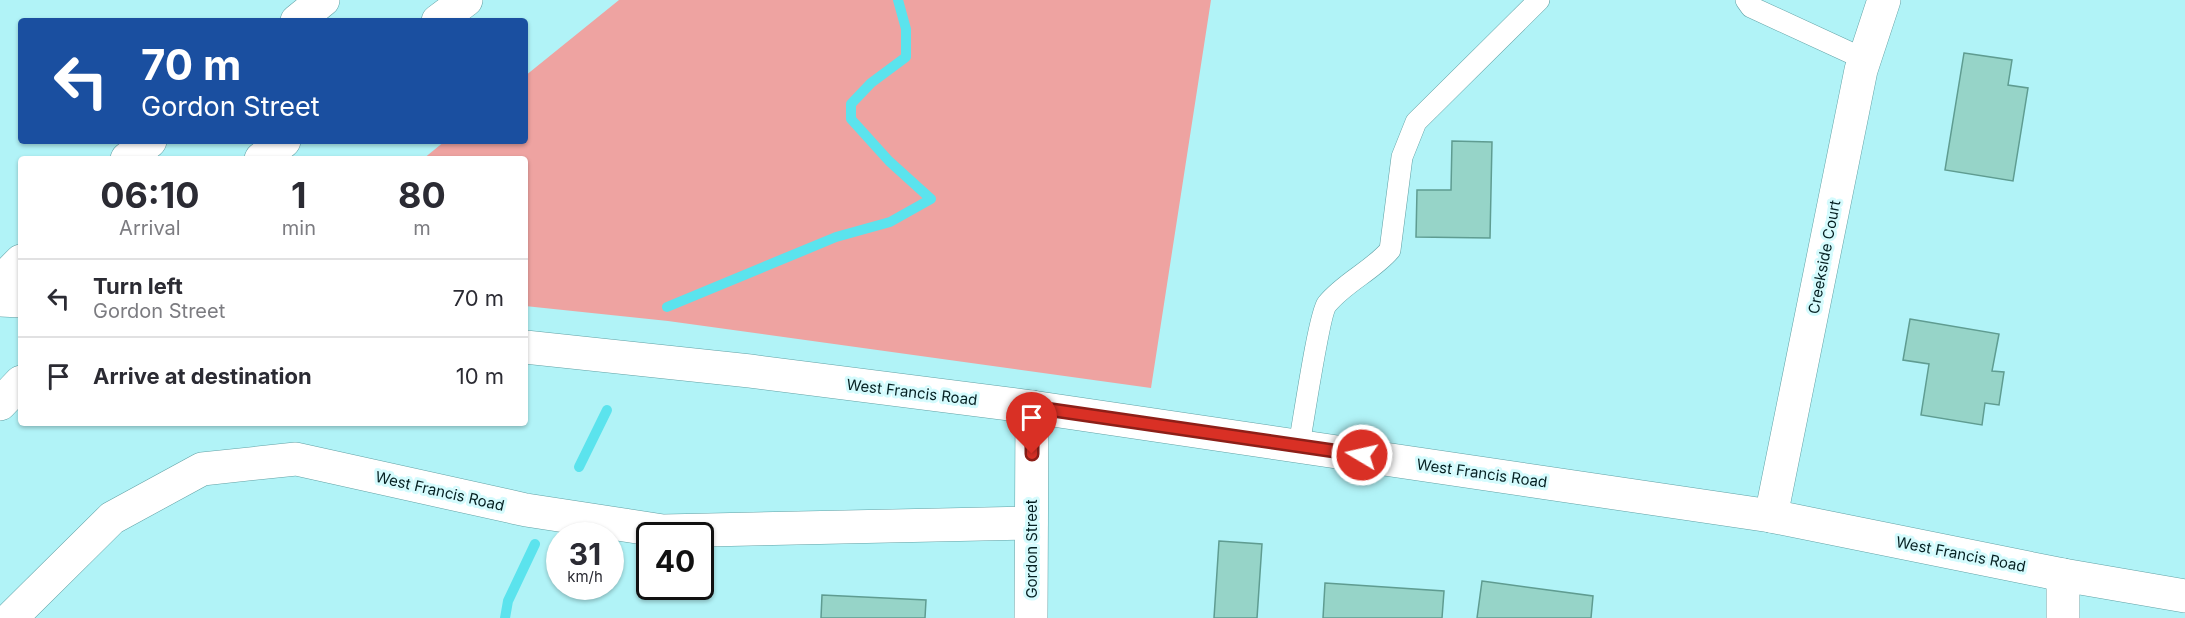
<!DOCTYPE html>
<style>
:root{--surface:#fff;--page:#f2f2f3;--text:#2b2b33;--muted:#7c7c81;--line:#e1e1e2}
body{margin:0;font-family:Inter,sans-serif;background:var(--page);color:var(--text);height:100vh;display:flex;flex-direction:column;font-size:22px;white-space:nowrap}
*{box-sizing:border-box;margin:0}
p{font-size:20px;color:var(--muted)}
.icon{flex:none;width:33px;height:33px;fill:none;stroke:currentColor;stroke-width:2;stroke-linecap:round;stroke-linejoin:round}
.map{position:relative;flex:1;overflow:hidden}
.panel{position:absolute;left:18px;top:156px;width:510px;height:270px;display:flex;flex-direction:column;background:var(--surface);border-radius:6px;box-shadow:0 2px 4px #0004}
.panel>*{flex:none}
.guide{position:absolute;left:18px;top:18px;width:510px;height:126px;border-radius:6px;box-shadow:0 2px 4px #0004;background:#1a4fa0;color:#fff;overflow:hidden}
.speed{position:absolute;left:546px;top:522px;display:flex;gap:12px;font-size:30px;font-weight:700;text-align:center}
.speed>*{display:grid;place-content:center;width:78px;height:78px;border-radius:50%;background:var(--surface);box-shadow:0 2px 4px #0004;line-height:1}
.speed small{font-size:15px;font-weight:400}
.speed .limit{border:3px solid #111;border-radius:9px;background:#fff;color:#111}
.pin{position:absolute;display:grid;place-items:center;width:51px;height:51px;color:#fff;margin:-62px -26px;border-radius:50% 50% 50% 0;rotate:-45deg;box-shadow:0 0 6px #0007}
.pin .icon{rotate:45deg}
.me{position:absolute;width:66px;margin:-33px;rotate:279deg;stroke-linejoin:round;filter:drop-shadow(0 0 4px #0008)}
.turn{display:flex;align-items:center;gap:21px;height:126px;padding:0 24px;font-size:27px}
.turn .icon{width:78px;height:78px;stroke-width:2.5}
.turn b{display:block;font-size:42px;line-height:51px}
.eta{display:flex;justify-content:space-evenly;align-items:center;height:102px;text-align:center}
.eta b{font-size:36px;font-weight:700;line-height:42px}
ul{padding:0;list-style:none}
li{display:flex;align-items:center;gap:18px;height:78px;padding:0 24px;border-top:2px solid var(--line)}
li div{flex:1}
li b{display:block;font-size:22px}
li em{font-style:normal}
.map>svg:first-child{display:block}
.green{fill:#eea3a1}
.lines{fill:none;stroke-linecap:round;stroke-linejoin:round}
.stream{stroke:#5be3ed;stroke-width:10}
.building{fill:#96d4c8;stroke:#5f9c91;stroke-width:1.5}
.lane-casing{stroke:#61a1a5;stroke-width:22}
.street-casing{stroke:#61a1a5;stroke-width:34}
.secondary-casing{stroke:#61a1a5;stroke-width:34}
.highway-casing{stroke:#61a1a5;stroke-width:34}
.lane{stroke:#fff;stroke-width:21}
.street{stroke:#fff;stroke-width:33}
.secondary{stroke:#fff;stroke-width:33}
.highway{stroke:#fff;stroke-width:33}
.route-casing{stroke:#8d1f18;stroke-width:15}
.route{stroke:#d93025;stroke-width:10}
.labels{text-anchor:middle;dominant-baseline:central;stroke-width:6;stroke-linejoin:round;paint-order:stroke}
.street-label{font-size:15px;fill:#052022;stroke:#d5fbfd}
</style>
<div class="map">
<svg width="2185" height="618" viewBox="0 0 2185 618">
<rect width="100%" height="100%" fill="#b1f3f7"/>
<!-- green -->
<polygon class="green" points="619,0 1211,0 1151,388 668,321 525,306 525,159 423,159 445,141 525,141 525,76"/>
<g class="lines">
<!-- stream -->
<g class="stream">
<polyline points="667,307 836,237 890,222 931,199 889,161 851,119 851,104 871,83 906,57 906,29 898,0"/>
<polyline points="579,467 607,410"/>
<polyline points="505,618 508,601 535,544"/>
</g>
</g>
<!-- building -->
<g class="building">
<polygon points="1964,53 2012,60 2008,85 2028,88 2013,181 1945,170"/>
<polygon points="1452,141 1492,142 1490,238 1416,237 1417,190 1451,190"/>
<polygon points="1910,319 1999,334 1992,371 2004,372 1999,405 1985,403 1982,425 1921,415 1929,364 1903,360"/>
<polygon points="1219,541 1262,544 1257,618 1214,618"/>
<polygon points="1482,581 1593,596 1591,618 1477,618"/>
<polygon points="1325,583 1444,591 1442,618 1323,618"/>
<polygon points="822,595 926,600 925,618 821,618"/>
</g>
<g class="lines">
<!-- lane casing -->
<g class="lane-casing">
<g id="lane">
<polyline points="1746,0 1751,7 1864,59"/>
<path d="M 1299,445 C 1303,424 1319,314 1327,304 C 1345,282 1372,271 1390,250 L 1402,157 L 1416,122 L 1539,0"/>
</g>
</g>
<!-- street casing -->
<g class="street-casing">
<g id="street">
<polyline points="1771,516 1861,70 1884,0"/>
<polyline points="11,618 112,518 202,469 296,459 526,510 663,531 1031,523"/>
<polyline points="1031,618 1032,407"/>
<polyline points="2063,618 2063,575"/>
</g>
</g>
<!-- secondary casing -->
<g class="secondary-casing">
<g id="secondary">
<polyline points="0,300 21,301"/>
<polyline points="525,347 750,371 1032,407 1771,516 2063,575 2185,596"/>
</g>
</g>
<!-- highway casing -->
<g class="highway-casing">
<g id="highway">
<polyline points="297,21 323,0"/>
<polyline points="438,21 466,0"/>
<polyline points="127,159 150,141"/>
<polyline points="261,159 284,141"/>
<polyline points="0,282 21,261"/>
<polyline points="0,404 21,382"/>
</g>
</g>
<!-- lane -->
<use href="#lane" class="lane"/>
<!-- street -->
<use href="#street" class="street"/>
<!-- secondary -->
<use href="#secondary" class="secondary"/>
<!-- highway -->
<use href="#highway" class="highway"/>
</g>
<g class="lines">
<!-- route casing -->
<g class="route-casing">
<polyline id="route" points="1032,454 1032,407 1362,455"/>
</g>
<!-- route -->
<use href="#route" class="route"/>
</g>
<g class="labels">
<!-- street labels -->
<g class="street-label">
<text transform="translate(1824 257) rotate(-79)">Creekside Court</text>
<text transform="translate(912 392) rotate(7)">West Francis Road</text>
<text transform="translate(1482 473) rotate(8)">West Francis Road</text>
<text transform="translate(440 491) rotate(13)">West Francis Road</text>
<text transform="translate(1031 549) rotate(-90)">Gordon Street</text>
<text transform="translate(1961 554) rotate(11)">West Francis Road</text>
</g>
</g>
</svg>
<div class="speed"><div>31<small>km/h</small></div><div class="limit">40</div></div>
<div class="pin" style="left:1032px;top:454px;background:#d93025"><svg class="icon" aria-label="arrive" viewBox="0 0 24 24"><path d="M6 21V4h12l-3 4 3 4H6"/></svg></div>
<svg class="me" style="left:1362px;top:455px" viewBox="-20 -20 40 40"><circle r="17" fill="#d93025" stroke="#fff" stroke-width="3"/><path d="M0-11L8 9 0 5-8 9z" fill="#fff"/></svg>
<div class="guide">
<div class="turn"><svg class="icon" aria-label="left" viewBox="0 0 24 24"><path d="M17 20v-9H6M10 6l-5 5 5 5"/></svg><div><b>70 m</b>Gordon Street</div></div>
</div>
<section class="panel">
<div class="eta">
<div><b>06:10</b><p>Arrival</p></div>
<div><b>1</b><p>min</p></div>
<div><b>80</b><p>m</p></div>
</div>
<ul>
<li><svg class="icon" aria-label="left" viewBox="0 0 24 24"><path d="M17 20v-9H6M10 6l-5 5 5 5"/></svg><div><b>Turn left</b><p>Gordon Street</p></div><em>70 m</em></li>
<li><svg class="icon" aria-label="arrive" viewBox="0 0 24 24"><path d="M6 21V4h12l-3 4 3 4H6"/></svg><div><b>Arrive at destination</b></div><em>10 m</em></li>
</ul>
</section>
</div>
